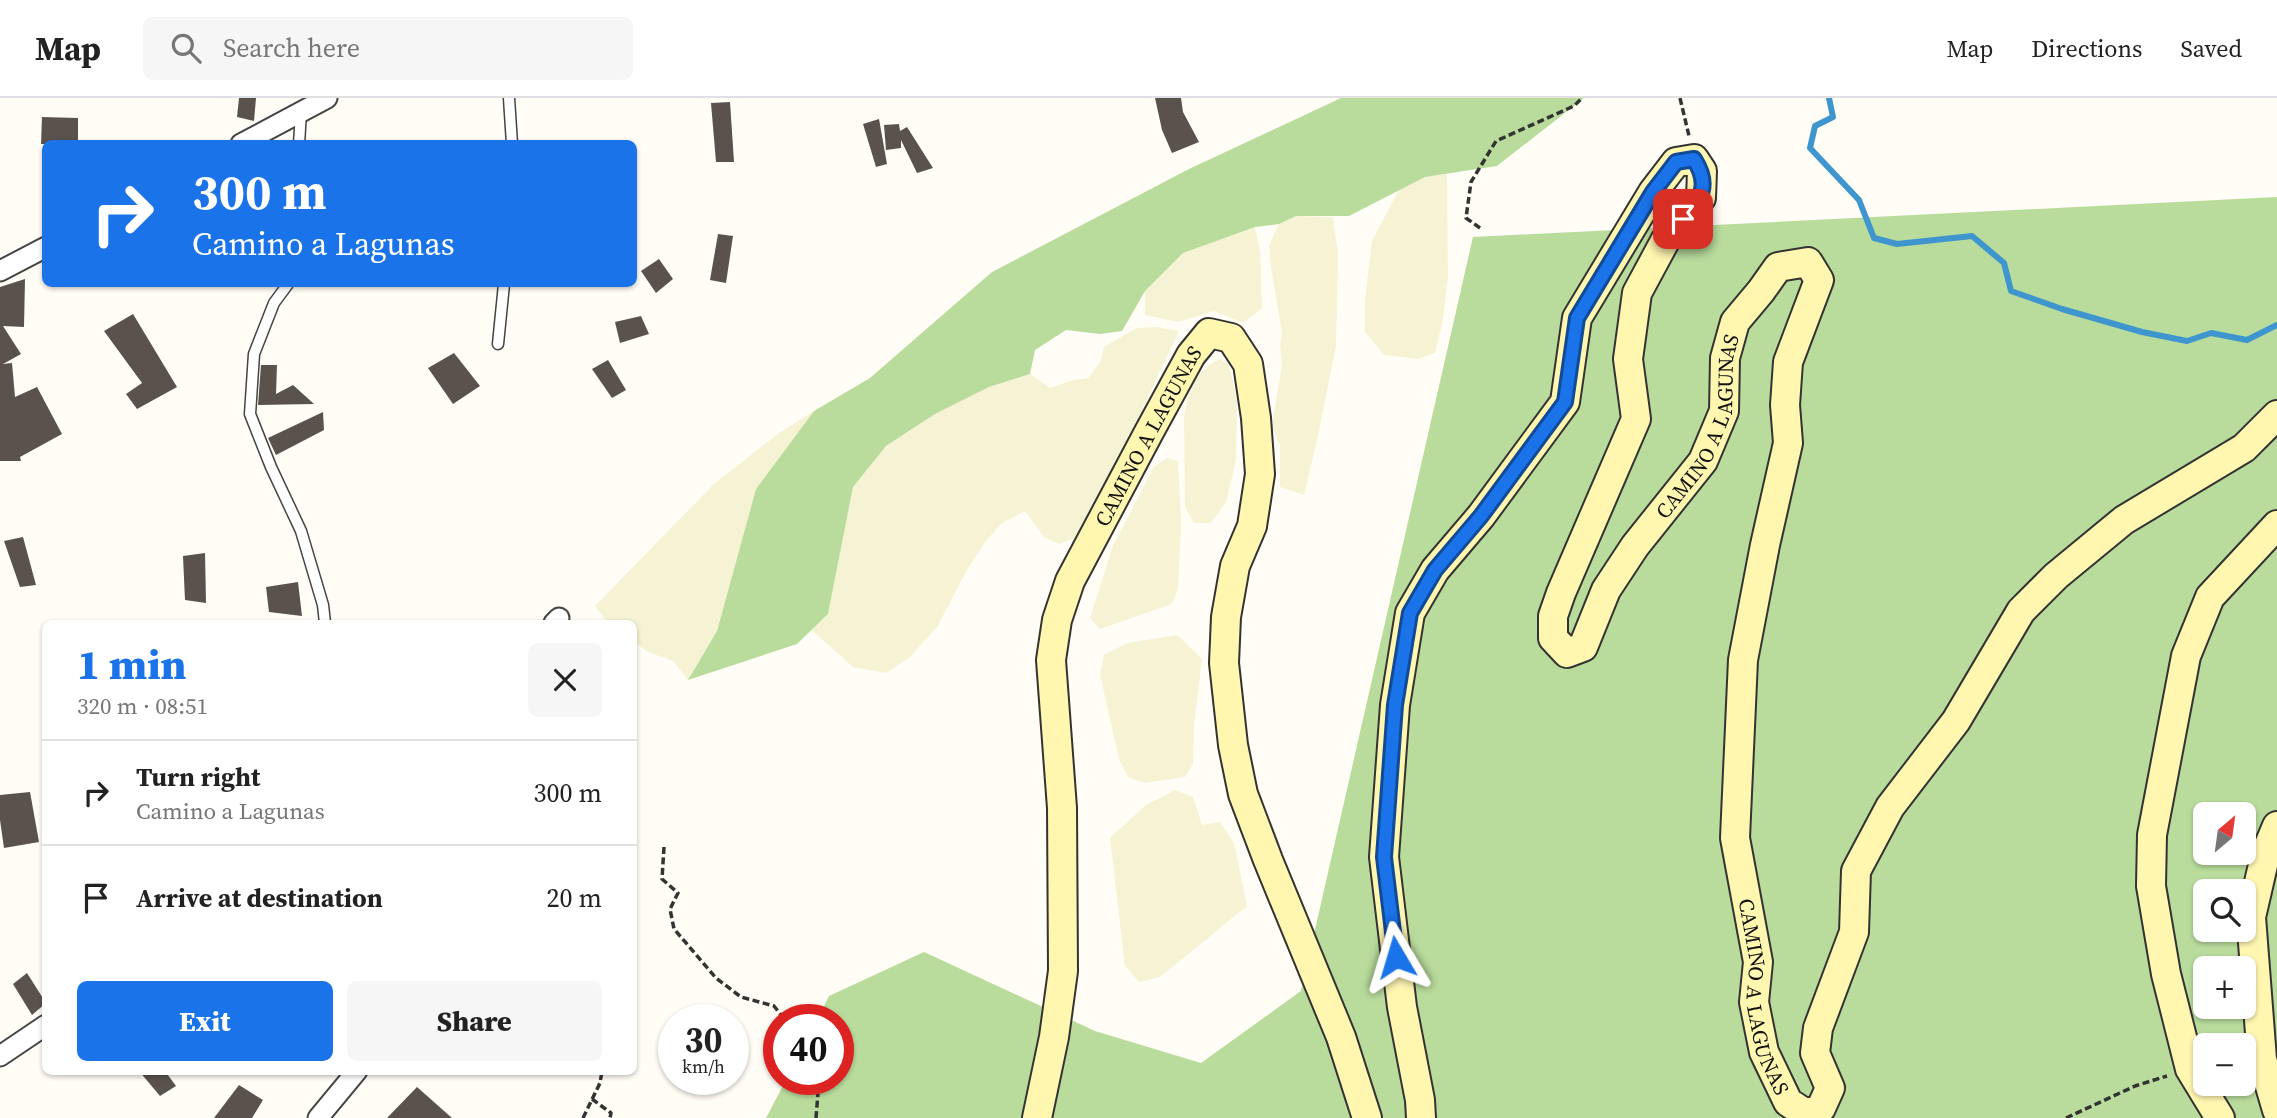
<!DOCTYPE html>
<meta charset="utf-8">
<style>
:root{--surface:#fff;--page:#f6f6f6;--text:#222;--muted:#767676;--line:#e0e0e0;--accent:#1a73e8}
body{margin:0;font-family:"Source Serif 4",serif;background:var(--page);color:var(--text);height:100vh;display:flex;flex-direction:column;font-size:26px;white-space:nowrap}
*{box-sizing:border-box;margin:0}
p{font-size:23px;color:var(--muted)}
.icon{flex:none;width:38px;height:38px;fill:none;stroke:currentColor;stroke-width:2;stroke-linecap:round;stroke-linejoin:round}
.map{position:relative;flex:1;overflow:hidden}
.side{position:absolute;left:42px;top:522px;width:595px;height:455px;display:flex;flex-direction:column;background:var(--surface);border-radius:10px;box-shadow:0 2px 5px #0004}
.side>*{flex:none}
.banner{position:absolute;left:42px;top:42px;width:595px;height:147px;border-radius:10px;box-shadow:0 2px 5px #0004;background:#1a73e8;color:#fff;overflow:hidden}
.needle{width:46px;rotate:29deg}
.fabs{position:absolute;left:2193px;top:704px;display:grid;gap:14px}
.fabs a{display:grid;place-items:center;width:63px;height:63px;border-radius:10px;background:var(--surface);box-shadow:0 2px 5px #0004;font-size:35px}
.speed{position:absolute;left:658px;top:906px;display:flex;gap:14px;font-size:35px;font-weight:700;text-align:center}
.speed>*{display:grid;place-content:center;width:91px;height:91px;border-radius:50%;background:var(--surface);box-shadow:0 2px 5px #0004;line-height:1}
.speed small{font-size:18px;font-weight:400}
.speed .limit{border:10px solid #d22;background:#fff;color:#111}
.pin{position:absolute;display:grid;place-items:center;width:60px;height:60px;color:#fff;margin:-30px;border-radius:14px;box-shadow:0 4px 10px #0006}
.me{position:absolute;width:77px;margin:-38px;rotate:353deg;stroke-linejoin:round;filter:drop-shadow(0 0 5px #0008)}
.turn{display:flex;align-items:center;gap:24px;height:147px;padding:0 35px;font-size:32px}
.turn .icon{width:91px;height:91px;stroke-width:2.5}
.turn b{display:block;font-size:49px;line-height:60px}
.round{display:grid;place-items:center;flex:none;width:74px;height:74px;border-radius:10px;background:var(--page)}
.overview{display:flex;align-items:center;justify-content:space-between;height:119px;padding:0 35px}
h1{font-size:42px;font-weight:800;line-height:52px;color:var(--accent)}
.button{display:flex;gap:14px;margin-top:auto;padding:14px 35px}
.button a{flex:1;height:80px;border-radius:10px;background:var(--accent);color:#fff;font-size:28px;font-weight:800;line-height:80px;text-align:center}
.button a+a{background:var(--page);color:var(--text)}
ul{padding:0;list-style:none}
li{display:flex;align-items:center;gap:21px;height:105px;padding:0 35px;border-top:2px solid var(--line)}
li div{flex:1}
li b{display:block;font-size:26px}
li em{font-style:normal}
header{display:flex;align-items:center;gap:42px;box-sizing:border-box;height:98px;padding:0 35px;background:var(--surface);border-bottom:2px solid var(--line)}
header strong{font-size:33px}
nav{display:flex;gap:38px;margin-inline-start:auto;font-size:24px}
.search{width:490px;height:63px;background:var(--page);display:flex;align-items:center;gap:18px;box-sizing:border-box;padding:0 24px;border-radius:10px;color:var(--muted);font-size:26px}
.map>svg:first-child{display:block}
.farmland{fill:#f6f3d4}
.forest{fill:#b9dc9c;fill-rule:evenodd}
.lines{fill:none;stroke-linecap:round;stroke-linejoin:round}
.stream{stroke:#3f96cf;stroke-width:6}
.building{fill:#5a524d}
.lane-casing{stroke:#444;stroke-width:13}
.street-casing{stroke:#444;stroke-width:23}
.secondary-casing{stroke:#333;stroke-width:32}
.path{stroke:#333;stroke-width:3.5;stroke-dasharray:7 3.5;stroke-linecap:butt}
.lane{stroke:#fff;stroke-width:10}
.street{stroke:#fff;stroke-width:19}
.secondary{stroke:#fff6b0;stroke-width:28}
.route-casing{stroke:#114b97;stroke-width:18}
.route{stroke:#1a73e8;stroke-width:12}
.labels{text-anchor:middle;dominant-baseline:central;stroke-width:7;stroke-linejoin:round;paint-order:stroke}
.street-label{font-size:21px;fill:#111;stroke:#fff}
</style>
<header>
<strong>Map</strong>
<div class="search"><svg class="icon" aria-label="search" viewBox="0 0 24 24"><circle cx="10" cy="10" r="6"/><path d="M15 15l6 6"/></svg>Search here</div>
<nav><a>Map</a><a>Directions</a><a>Saved</a></nav>
</header>
<div class="map">
<svg width="2277" height="1020" viewBox="0 0 2277 1020">
<rect width="100%" height="100%" fill="#fffdf5"/>
<!-- farmland -->
<g class="farmland">
<polygon points="1447,76 1448,178 1443,221 1435,255 1418,261 1384,257 1365,234 1365,201 1372,143 1399,92 1425,79"/>
<polygon points="1296,118 1333,119 1338,155 1336,248 1317,342 1304,397 1280,389 1280,348 1272,328 1282,267 1280,247 1282,235 1272,176 1269,148 1279,126"/>
<polygon points="1255,129 1260,154 1262,210 1243,225 1214,213 1178,224 1145,217 1145,193 1183,155"/>
<polygon points="1156,229 1179,233 1122,354 1075,440 1059,446 1044,439 1025,413 1002,425 985,444 967,472 937,529 909,560 886,575 853,569 812,532 828,516 853,389 886,348 935,316 989,289 1030,276 1050,290 1073,282 1088,280 1100,265 1104,249 1137,230"/>
<polygon points="1219,261 1229,266 1237,304 1236,362 1226,404 1211,425 1194,425 1185,409 1184,318 1188,298 1196,281 1208,268"/>
<polygon points="814,313 756,391 717,533 688,582 673,563 648,554 634,544 634,525 608,525 595,508 714,386 779,335"/>
<polygon points="1167,360 1178,363 1181,424 1178,491 1172,506 1100,531 1090,520 1113,448 1154,369"/>
<polygon points="1177,537 1202,561 1194,627 1193,666 1185,679 1145,685 1128,679 1119,661 1100,577 1104,557 1127,545"/>
<polygon points="1175,692 1193,699 1202,727 1220,724 1234,745 1247,808 1160,879 1139,884 1125,868 1110,740 1146,707"/>
</g>
<!-- forest -->
<g class="forest">
<polygon points="1341,0 1584,0 1497,68 1425,79 1349,118 1296,118 1279,126 1255,129 1183,155 1145,193 1122,233 1100,236 1066,232 1035,252 1030,276 989,289 935,316 886,348 853,389 828,516 797,546 688,582 717,533 756,391 814,313 870,280 992,174 1189,71"/>
<path d="M 2277,99 L 2277,1020 L 766,1020 L 786,982 L 838,982 L 838,922 L 817,922 L 829,898 L 924,854 L 1095,933 L 1201,965 L 1301,893 L 1473,139 ZM 2205,716 L 2244,716 L 2244,754 L 2205,754 ZM 2205,793 L 2244,793 L 2244,831 L 2205,831 ZM 2205,870 L 2244,870 L 2244,908 L 2205,908 ZM 2205,947 L 2244,947 L 2244,985 L 2205,985 Z"/>
</g>
<g class="lines">
<!-- stream -->
<polyline class="stream" points="1829,0 1833,19 1815,28 1810,50 1859,102 1874,140 1897,146 1972,138 2004,165 2011,193 2062,211 2142,234 2187,243 2211,235 2247,242 2277,227"/>
</g>
<!-- building -->
<g class="building">
<polygon points="239,0 256,0 254,23 237,19"/>
<polygon points="1155,0 1181,0 1183,14 1199,44 1172,55 1162,32"/>
<polygon points="730,4 734,64 716,64 711,5"/>
<polygon points="42,19 78,20 78,46 41,46"/>
<polygon points="879,21 887,66 876,69 863,26"/>
<polygon points="899,26 900,33 907,29 933,70 917,75 901,42 901,50 886,52 884,27"/>
<polygon points="718,136 733,138 726,185 710,182"/>
<polygon points="659,161 673,181 656,195 641,173"/>
<polygon points="25,181 24,229 3,228 21,256 3,266 12,265 15,299 37,289 62,336 20,359 21,363 0,363 0,189"/>
<polygon points="133,216 177,289 137,311 126,296 142,285 104,233"/>
<polygon points="641,218 649,236 620,245 615,224"/>
<polygon points="454,255 480,288 453,306 428,270"/>
<polygon points="608,262 626,292 612,300 592,271"/>
<polygon points="261,267 277,267 276,296 293,287 314,306 258,307"/>
<polygon points="323,314 324,332 276,357 268,340"/>
<polygon points="23,439 36,487 20,489 4,443"/>
<polygon points="205,455 206,505 185,502 183,458"/>
<polygon points="298,484 302,518 269,514 266,489"/>
<polygon points="30,694 39,744 4,750 0,722 0,697"/>
<polygon points="27,875 46,905 32,917 13,886"/>
<polygon points="139,973 165,973 176,988 160,998"/>
<polygon points="239,987 263,1002 252,1020 214,1020"/>
<polygon points="417,989 452,1020 387,1020"/>
</g>
<g class="lines">
<!-- lane casing -->
<g class="lane-casing">
<g id="lane">
<polyline points="509,0 512,46"/>
<polyline points="299,46 301,14"/>
<polyline points="288,186 274,205 254,256 250,316 271,369 301,433 323,507 325,525"/>
<polyline points="498,246 504,186"/>
</g>
</g>
<!-- street casing -->
<g class="street-casing">
<g id="street">
<polyline points="241,46 327,0"/>
<polyline points="0,173 46,149"/>
<polyline points="554,525 559,520"/>
<polyline points="0,958 46,927"/>
<polyline points="318,1020 357,973"/>
</g>
</g>
<!-- secondary casing -->
<g class="secondary-casing">
<g id="secondary">
<polyline points="2277,728 2266,754 2251,819 2262,961 2277,1012"/>
<path id="s1" d="M 1037,1020 L 1054,939 L 1063,873 L 1062,710 L 1051,562 L 1057,522 L 1070,483 L 1149,334 L 1191,257 L 1209,235 L 1231,240 L 1248,266 L 1256,320 L 1260,376 L 1252,428 L 1235,468 L 1226,519 L 1224,565 L 1233,647 L 1243,696 L 1268,762 L 1341,939 L 1367,1020"/>
<path id="s2" d="M 1421,1020 L 1420,1002 L 1402,909 L 1384,759 L 1395,607 L 1410,515 L 1435,472 L 1481,418 L 1565,304 L 1577,220 L 1653,94 L 1676,64 L 1694,61 L 1702,73 L 1701,100 L 1665,143 L 1637,195 L 1628,261 L 1636,321 L 1561,495 L 1553,518 L 1553,540 L 1567,555 L 1583,549 L 1606,492 L 1635,448 L 1703,363 L 1724,313 L 1725,260 L 1735,224 L 1761,193 L 1778,169 L 1808,164 L 1819,182 L 1788,264 L 1785,307 L 1788,345 L 1765,447 L 1743,562 L 1735,740 L 1758,864 L 1754,904 L 1764,954 L 1788,1004 L 1806,1016 L 1821,1010 L 1830,990 L 1815,955 L 1818,930 L 1854,834 L 1856,773 L 1890,709 L 1956,623 L 2021,513 L 2056,478 L 2124,422 L 2244,350 L 2277,317"/>
<polyline points="2220,1020 2190,971 2166,876 2151,788 2152,737 2186,558 2210,499 2277,427"/>
</g>
</g>
<!-- path -->
<g class="path">
<polyline points="1680,0 1689,38"/>
<polyline points="1480,130 1466,120 1471,84 1496,43 1574,8 1582,0"/>
<polyline points="664,749 662,781 678,795 670,811 674,831 716,880 741,899 774,908 785,922"/>
<polyline points="592,1001 611,1015 610,1020"/>
<polyline points="583,1020 600,985 602,973"/>
<polyline points="816,1020 819,982"/>
<polyline points="2066,1020 2135,988 2167,978"/>
</g>
<!-- lane -->
<use href="#lane" class="lane"/>
<!-- street -->
<use href="#street" class="street"/>
<!-- secondary -->
<use href="#secondary" class="secondary"/>
</g>
<g class="lines">
<!-- route casing -->
<g class="route-casing">
<path id="route" d="M 1396,859 L 1384,759 L 1395,607 L 1410,515 L 1435,472 L 1481,418 L 1565,304 L 1577,220 L 1653,94 L 1676,64 L 1694,61 C 1711,88 1701,100 1683,121"/>
</g>
<!-- route -->
<use href="#route" class="route"/>
</g>
<g class="labels">
<!-- street labels -->
<g class="street-label">
<text stroke="none"><textPath href="#s2" startOffset="1871">CAMINO A LAGUNAS</textPath></text>
<text stroke="none"><textPath href="#s1" startOffset="707">CAMINO A LAGUNAS</textPath></text>
<text stroke="none"><textPath href="#s2" startOffset="2837">CAMINO A LAGUNAS</textPath></text>
</g>
</g>
</svg>
<div class="fabs">
<a><svg class="needle" viewBox="-14 -14 28 28"><path d="M0-13l5 13h-10z" fill="#e53935"/><path d="M0 13l5-13h-10z" fill="#767676"/></svg></a>
<a><svg class="icon" aria-label="search" viewBox="0 0 24 24"><circle cx="10" cy="10" r="6"/><path d="M15 15l6 6"/></svg></a>
<a>+</a>
<a>−</a>
</div>
<div class="speed"><div>30<small>km/h</small></div><div class="limit">40</div></div>
<div class="pin" style="left:1683px;top:121px;background:#d93025"><svg class="icon" aria-label="arrive" viewBox="0 0 24 24"><path d="M6 21V4h12l-3 4 3 4H6"/></svg></div>
<svg class="me" style="left:1396px;top:859px" viewBox="-20 -20 40 40"><path d="M0-17L14 15 0 8-14 15z" fill="#1a73e8" stroke="#fff" stroke-width="4"/></svg>
<div class="banner">
<div class="turn"><svg class="icon" aria-label="right" viewBox="0 0 24 24"><path d="M7 20v-9h11M14 6l5 5-5 5"/></svg><div><b>300 m</b>Camino a Lagunas</div></div>
</div>
<section class="side">
<div class="overview"><div><h1>1 min</h1><p>320 m · 08:51</p></div><a class="round"><svg class="icon" aria-label="close" viewBox="0 0 24 24"><path d="M6 6l12 12M18 6L6 18"/></svg></a></div>
<ul>
<li><svg class="icon" aria-label="right" viewBox="0 0 24 24"><path d="M7 20v-9h11M14 6l5 5-5 5"/></svg><div><b>Turn right</b><p>Camino a Lagunas</p></div><em>300 m</em></li>
<li><svg class="icon" aria-label="arrive" viewBox="0 0 24 24"><path d="M6 21V4h12l-3 4 3 4H6"/></svg><div><b>Arrive at destination</b></div><em>20 m</em></li>
</ul>
<div class="button"><a>Exit</a><a>Share</a></div>
</section>
</div>
